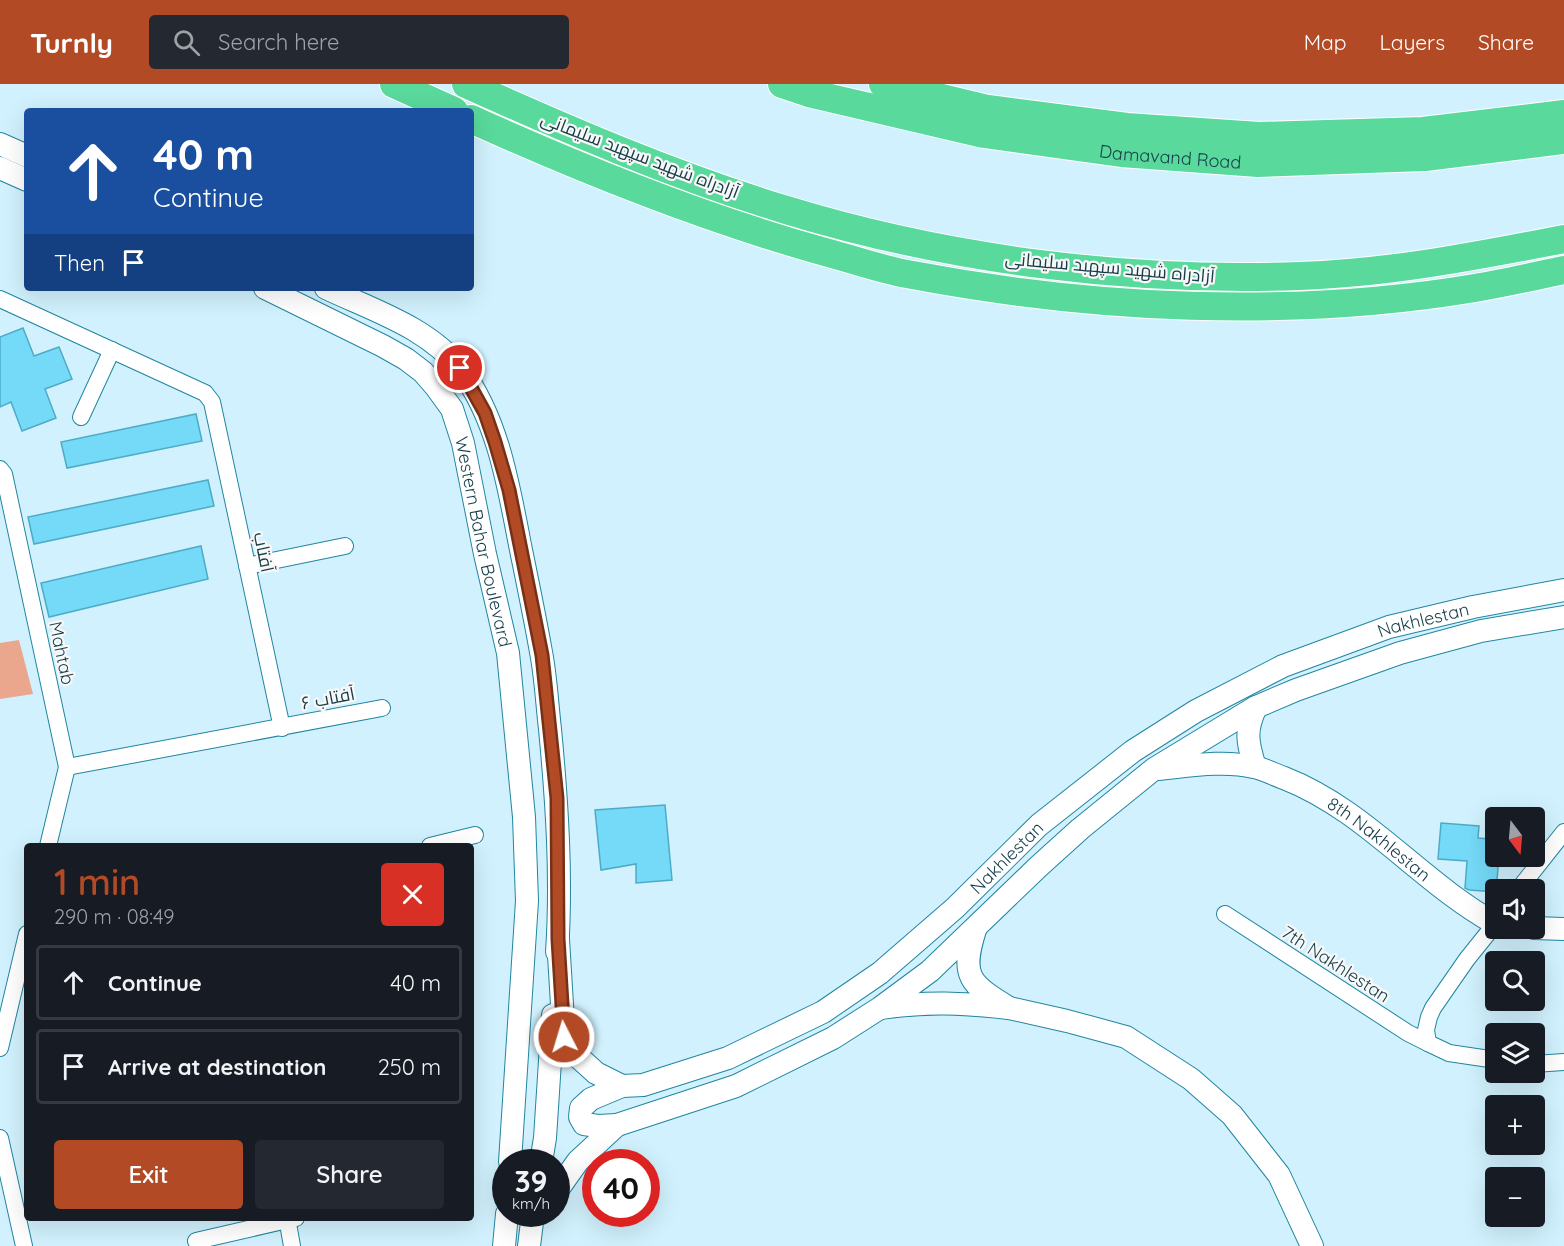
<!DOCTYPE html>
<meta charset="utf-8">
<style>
:root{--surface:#171b24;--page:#242831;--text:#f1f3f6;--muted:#9ea1a6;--line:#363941;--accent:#b24b25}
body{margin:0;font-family:Quicksand,Cairo,sans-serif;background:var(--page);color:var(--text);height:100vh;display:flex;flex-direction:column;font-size:22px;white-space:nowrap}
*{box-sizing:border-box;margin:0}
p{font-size:20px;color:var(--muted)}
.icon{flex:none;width:33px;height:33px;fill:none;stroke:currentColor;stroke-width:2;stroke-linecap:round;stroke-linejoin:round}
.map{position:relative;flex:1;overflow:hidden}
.drawer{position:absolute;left:24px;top:759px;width:450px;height:378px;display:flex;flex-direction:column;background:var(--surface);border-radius:6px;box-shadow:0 6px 24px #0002}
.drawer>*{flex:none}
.banner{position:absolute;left:24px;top:24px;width:450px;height:183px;border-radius:6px;box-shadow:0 6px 24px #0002;background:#1a4fa0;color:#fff;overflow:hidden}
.needle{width:39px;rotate:164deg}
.controls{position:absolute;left:1485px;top:723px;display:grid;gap:12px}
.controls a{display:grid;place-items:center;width:60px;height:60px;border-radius:6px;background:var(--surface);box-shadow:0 6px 24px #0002;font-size:30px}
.speed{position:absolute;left:492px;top:1065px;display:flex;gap:12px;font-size:30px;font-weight:700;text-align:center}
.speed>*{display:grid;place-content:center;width:78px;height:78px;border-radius:50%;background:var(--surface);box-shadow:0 6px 24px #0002;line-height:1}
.speed small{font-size:15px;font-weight:400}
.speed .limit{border:9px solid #d22;background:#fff;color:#111}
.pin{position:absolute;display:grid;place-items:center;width:51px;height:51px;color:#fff;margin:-26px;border:3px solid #fff;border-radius:50%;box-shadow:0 2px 6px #0007}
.me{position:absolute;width:66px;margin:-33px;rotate:355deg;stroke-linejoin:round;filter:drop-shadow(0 0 4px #0008)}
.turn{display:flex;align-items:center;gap:21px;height:126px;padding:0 30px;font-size:27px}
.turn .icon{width:78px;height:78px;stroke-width:2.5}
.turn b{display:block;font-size:42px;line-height:51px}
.then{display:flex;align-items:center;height:57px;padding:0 30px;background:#0003;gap:12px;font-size:22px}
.round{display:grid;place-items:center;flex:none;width:63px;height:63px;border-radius:6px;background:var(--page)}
.headline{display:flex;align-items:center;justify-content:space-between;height:102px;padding:0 30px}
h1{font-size:36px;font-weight:600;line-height:45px;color:var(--accent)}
.action{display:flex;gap:12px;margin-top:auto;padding:12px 30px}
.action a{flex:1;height:69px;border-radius:6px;background:var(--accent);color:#fff;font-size:24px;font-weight:600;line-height:69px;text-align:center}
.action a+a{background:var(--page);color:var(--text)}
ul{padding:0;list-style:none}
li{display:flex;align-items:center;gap:18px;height:75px;margin:0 12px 9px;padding:0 18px;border:3px solid var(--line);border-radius:6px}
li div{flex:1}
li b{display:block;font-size:22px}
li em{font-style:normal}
header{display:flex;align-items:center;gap:36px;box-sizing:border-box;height:84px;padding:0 30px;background:var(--accent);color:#fff}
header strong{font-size:28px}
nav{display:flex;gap:33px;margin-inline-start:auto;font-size:21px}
.search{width:420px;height:54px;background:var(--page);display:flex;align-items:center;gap:15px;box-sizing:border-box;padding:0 21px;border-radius:6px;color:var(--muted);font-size:22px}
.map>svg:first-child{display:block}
.green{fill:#eba68e}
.building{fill:#75daf8;stroke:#4eabc6;stroke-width:1.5}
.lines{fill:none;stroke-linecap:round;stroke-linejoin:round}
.street-casing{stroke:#2186a0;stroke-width:18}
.secondary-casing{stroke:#2186a0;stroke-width:24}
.highway-casing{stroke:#fff;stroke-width:30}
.street{stroke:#fff;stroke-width:16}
.secondary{stroke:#fff;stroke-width:22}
.highway{stroke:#5ad99c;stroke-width:28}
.route-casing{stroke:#743118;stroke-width:15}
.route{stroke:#b24b25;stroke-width:10}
.labels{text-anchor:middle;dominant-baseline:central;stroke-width:4.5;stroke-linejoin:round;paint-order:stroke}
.street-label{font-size:18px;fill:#153c48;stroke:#f8f8f8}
</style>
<header>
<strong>Turnly</strong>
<div class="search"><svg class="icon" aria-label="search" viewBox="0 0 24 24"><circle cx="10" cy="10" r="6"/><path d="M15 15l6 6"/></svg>Search here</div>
<nav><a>Map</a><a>Layers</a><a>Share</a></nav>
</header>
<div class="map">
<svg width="1564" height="1162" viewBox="0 0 1564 1162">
<rect width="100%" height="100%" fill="#d0f1fd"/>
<!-- green -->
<polygon class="green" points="19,556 33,610 0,615 0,559"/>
<!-- building -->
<g class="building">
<polygon points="23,244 34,272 59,263 72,295 45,305 56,334 22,347 11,318 0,323 0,253"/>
<polygon points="196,330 202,357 67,384 61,358"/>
<polygon points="208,396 214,422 34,460 28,433"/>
<polygon points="201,462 208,495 49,533 41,499"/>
<polygon points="665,721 672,796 636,799 636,780 601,786 595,726"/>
<polygon points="1441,739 1479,742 1478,754 1490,755 1489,768 1496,769 1496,772 1499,772 1496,808 1469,806 1465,804 1467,777 1438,775"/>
</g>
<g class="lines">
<!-- street casing -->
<g class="street-casing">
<g id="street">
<polyline points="0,215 205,309 212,318 282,644"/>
<polyline points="81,333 112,266"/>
<polyline points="0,385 4,390 67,683 48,762"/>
<polyline points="247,482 345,462"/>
<polyline points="67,683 382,624"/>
<polyline points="430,762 475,751"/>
<polyline points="1518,806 1564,748"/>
<polyline points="1225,830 1408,949 1428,959"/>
<polyline points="1496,839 1467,875 1433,924 1429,933 1426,946 1428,959 1449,969 1496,976"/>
<polyline points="0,964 27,850"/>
<polyline points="1534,980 1564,978"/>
<polyline points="0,1054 24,1162"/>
<polyline points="287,1134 292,1162"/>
<polyline points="196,1157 296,1134"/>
</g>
</g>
<!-- secondary casing -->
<g class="secondary-casing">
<g id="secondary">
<polyline points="0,60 27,72"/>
<polyline points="0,84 27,96"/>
<path id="s1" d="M 265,204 L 383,262 L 406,275 L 423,288 L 436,303 L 452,325 L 463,359 L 485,470 L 508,569 L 524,733 L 527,817 L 510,1078"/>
<path d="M 326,204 C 372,226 430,244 461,286 C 499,337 509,405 521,466 C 528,500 535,534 541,568 C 546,594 547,620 550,645 C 557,719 562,794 557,868"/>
<path d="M 1255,683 C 1247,658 1245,646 1256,623"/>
<path id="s2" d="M 1158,685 C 1189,682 1224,676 1254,683 C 1264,685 1275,691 1284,694 C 1366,726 1420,798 1496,840"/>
<polyline points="1534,844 1564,845"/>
<path id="s3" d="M 558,855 L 564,953 L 576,971 L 596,989 L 622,1002 L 643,1001 L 728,974 L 823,928 L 880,889 L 955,824 L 1039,741 L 1133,667 L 1196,627 L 1283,582 L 1389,543 L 1473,523 L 1564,506"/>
<path d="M 881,924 C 928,917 962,919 1009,924 C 970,900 960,893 975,846"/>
<polyline points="1009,924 1067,937 1126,953 1191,995 1232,1031 1279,1091 1312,1162"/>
<polyline points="617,1041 598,1042 584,1040 580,1033 581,1024 591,1015 622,1002"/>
<polyline points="541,1078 545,1054 553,931"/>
<polyline points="556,1108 578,1077 617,1041 736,1002 833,954 880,924 930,887 1038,783 1080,745 1154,685 1256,623 1296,606 1400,569 1481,547 1564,533"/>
<polyline points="504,1162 507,1130"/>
<polyline points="529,1162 533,1130"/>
</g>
</g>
<!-- highway casing -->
<g class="highway-casing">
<g id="highway">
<polyline points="394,0 454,27"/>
<path d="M 466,0 C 570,47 675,92 783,125 C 949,176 1127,198 1300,192 C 1389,189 1477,172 1564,155"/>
<path id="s4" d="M 782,0 L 809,9 L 984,50 L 1121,69 L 1258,79 L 1425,73 L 1564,56"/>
<polyline points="883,0 988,25 1127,43 1259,52 1423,47 1564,30"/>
<path d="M 471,35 C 586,87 703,134 825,168 C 852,175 880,185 907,190 C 1091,225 1290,235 1475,204 C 1505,199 1535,192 1564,186"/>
</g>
</g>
<!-- street -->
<use href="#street" class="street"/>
<!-- secondary -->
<use href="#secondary" class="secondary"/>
<!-- highway -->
<use href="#highway" class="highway"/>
</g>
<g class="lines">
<!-- route casing -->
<g class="route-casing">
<polyline id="route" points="460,284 485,329 495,358 509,406 542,571 557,714 558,855 564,953"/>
</g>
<!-- route -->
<use href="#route" class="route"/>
</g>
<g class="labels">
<!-- street labels -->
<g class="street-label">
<text transform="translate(640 71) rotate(21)">آزادراه شهید سپهبد سلیمانی</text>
<text stroke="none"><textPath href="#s4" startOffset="396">Damavand Road</textPath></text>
<text transform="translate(1110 183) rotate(5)">آزادراه شهید سپهبد سلیمانی</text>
<text stroke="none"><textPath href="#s1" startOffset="363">Western Bahar Boulevard</textPath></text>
<text transform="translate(264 468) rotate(78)">آفتاب</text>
<text stroke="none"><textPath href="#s3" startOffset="1118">Nakhlestan</textPath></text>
<text transform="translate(62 569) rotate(78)">Mahtab</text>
<text transform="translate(328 614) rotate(-11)">آفتاب ۶</text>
<text stroke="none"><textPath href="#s2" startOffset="242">8th Nakhlestan</textPath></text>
<text stroke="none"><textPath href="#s3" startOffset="632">Nakhlestan</textPath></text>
<text transform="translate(1336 880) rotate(33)">7th Nakhlestan</text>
</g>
</g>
</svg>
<div class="controls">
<a><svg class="needle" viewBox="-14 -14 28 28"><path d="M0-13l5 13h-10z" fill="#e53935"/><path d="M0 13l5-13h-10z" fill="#9ea1a6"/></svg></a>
<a><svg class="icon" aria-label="sound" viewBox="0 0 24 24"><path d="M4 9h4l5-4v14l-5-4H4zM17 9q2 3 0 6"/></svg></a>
<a><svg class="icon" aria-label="search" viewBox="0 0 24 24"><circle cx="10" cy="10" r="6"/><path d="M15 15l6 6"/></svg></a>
<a><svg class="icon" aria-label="layers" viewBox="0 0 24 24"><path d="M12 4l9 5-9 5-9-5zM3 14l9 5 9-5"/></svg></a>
<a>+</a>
<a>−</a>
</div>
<div class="speed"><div>39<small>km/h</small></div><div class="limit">40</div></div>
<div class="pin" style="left:460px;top:284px;background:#d93025"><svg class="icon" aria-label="arrive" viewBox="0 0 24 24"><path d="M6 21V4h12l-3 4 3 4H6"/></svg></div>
<svg class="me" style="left:564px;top:953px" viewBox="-20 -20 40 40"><circle r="17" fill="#b24b25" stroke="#fff" stroke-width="3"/><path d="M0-11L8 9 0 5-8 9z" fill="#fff"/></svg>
<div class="banner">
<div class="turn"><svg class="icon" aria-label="ahead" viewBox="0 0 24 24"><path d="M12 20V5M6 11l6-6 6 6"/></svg><div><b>40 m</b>Continue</div></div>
<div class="then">Then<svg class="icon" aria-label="arrive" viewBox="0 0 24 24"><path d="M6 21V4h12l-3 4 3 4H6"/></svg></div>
</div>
<section class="drawer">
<div class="headline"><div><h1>1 min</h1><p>290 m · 08:49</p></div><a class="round" style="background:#d93025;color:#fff"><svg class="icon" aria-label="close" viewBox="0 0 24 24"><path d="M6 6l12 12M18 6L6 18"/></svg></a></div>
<ul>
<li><svg class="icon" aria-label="ahead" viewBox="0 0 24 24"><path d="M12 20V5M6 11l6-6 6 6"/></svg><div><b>Continue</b></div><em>40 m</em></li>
<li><svg class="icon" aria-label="arrive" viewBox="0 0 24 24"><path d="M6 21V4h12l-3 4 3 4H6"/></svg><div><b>Arrive at destination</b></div><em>250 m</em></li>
</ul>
<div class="action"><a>Exit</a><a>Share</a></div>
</section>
</div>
